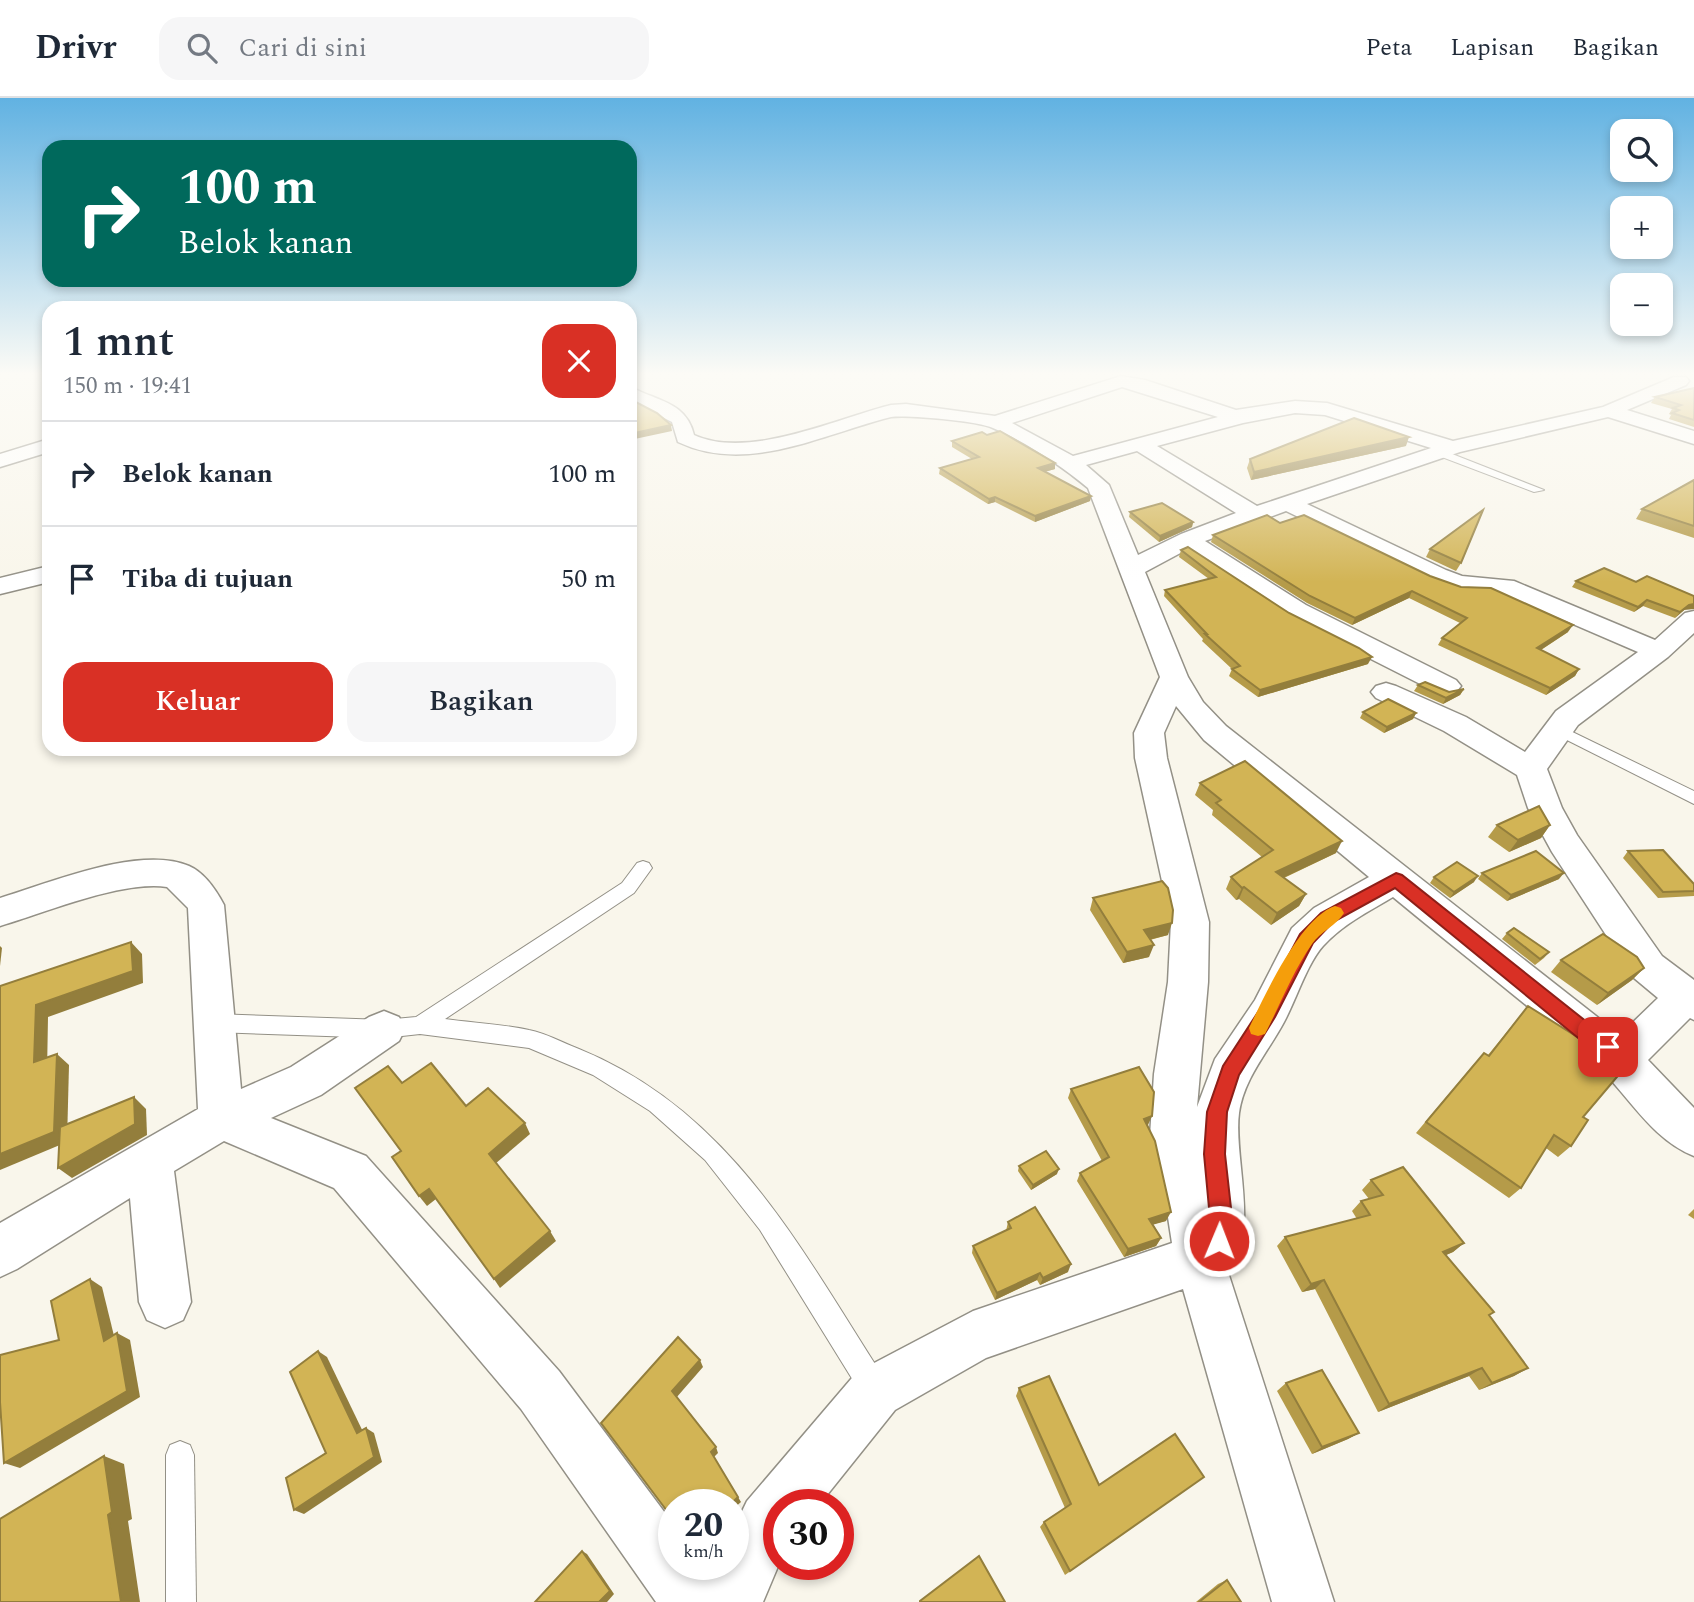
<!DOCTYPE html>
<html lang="id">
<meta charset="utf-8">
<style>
:root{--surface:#fff;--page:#f6f6f7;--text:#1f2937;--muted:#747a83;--line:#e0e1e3;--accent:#d93025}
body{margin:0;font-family:Spectral,serif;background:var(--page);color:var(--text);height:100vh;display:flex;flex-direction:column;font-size:26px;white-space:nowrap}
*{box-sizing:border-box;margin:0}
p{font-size:23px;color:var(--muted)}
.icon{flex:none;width:38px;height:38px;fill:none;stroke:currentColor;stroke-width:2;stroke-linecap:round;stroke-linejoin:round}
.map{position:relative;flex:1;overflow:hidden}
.panel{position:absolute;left:42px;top:203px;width:595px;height:455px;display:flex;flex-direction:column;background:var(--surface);border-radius:21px;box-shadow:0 4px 10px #0003}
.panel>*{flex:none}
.hud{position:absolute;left:42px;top:42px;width:595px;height:147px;border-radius:21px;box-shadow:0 4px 10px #0003;background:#00695c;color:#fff;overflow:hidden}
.buttons{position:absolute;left:1610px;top:21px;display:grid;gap:14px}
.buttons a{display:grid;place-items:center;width:63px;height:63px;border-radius:14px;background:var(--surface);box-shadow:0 4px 10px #0003;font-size:35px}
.speed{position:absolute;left:658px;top:1391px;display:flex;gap:14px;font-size:35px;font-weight:700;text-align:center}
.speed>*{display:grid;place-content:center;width:91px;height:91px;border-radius:50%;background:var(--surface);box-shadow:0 4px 10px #0003;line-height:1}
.speed small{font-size:18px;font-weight:400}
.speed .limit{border:10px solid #d22;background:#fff;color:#111}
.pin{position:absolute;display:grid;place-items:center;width:60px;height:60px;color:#fff;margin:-30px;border-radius:14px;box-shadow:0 4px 10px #0006}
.me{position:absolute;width:77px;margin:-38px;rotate:1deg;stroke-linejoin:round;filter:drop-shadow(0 0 5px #0008)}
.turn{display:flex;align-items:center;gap:24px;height:147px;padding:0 21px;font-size:32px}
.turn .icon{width:91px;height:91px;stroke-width:2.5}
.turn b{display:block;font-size:49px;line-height:60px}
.round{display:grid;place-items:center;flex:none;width:74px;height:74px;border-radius:21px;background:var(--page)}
.head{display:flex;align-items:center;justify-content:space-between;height:119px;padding:0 21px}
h1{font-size:42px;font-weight:600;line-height:52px}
.button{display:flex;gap:14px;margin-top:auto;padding:14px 21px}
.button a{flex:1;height:80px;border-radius:21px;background:var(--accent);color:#fff;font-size:28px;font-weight:600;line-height:80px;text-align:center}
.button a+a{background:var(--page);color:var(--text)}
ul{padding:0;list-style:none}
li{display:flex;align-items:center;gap:21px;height:105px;padding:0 21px;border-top:2px solid var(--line)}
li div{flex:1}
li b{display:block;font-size:26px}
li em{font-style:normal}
header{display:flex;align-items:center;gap:42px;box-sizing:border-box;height:98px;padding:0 35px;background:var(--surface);border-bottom:2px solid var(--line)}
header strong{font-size:33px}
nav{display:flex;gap:38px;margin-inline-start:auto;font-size:24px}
.search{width:490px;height:63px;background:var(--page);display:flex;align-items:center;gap:18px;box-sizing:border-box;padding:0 24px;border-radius:21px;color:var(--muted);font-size:26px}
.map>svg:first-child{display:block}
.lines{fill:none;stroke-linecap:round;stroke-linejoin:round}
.service-casing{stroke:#939086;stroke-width:2}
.minor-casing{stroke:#939086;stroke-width:3}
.service{fill:#fff;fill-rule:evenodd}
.minor{fill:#fff;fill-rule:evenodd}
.wall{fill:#b59b49}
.shaded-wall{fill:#937e3c}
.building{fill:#d2b455;stroke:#937e3c;stroke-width:2}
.route{fill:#d93025;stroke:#8d1f18;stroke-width:2}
.slow{fill:#f59e0b}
</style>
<header>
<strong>Drivr</strong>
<div class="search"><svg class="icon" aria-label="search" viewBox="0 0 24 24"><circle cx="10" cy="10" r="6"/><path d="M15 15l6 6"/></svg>Cari di sini</div>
<nav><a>Peta</a><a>Lapisan</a><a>Bagikan</a></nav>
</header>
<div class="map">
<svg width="1694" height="1504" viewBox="0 0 1694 1504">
<rect width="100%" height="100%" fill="#f9f6eb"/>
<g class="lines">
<!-- service casing -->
<g class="service-casing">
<g id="service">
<polygon points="1434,352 1442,352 1544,392 1534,394 1434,356"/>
<polygon points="1558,627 1694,693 1694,706 1553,635 1550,632 1553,629"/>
<path d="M 643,763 L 649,765 L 652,770 L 634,795 L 445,921 C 473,925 502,926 529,932 C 546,935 563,945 579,951 C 731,1013 800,1150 884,1280 L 888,1290 L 884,1300 L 874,1304 L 864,1300 L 760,1132 L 705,1062 L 650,1013 L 593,977 L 529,950 L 420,936 L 384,940 L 214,934 L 207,931 L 204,925 L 207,919 L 214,916 L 384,922 L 416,919 L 622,785 L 637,765 Z"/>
<polygon points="180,1343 190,1347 194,1357 196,1504 166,1504 166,1357 170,1347"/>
</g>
</g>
<!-- minor casing -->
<g class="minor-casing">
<g id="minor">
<path d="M 1121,278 L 1145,282 L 1236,312 L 1295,303 L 1327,305 L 1453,343 L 1603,309 L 1674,279 L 1686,279 L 1689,283 L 1686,287 L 1627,312 L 1694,333 L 1694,346 L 1608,319 L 1460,354 L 1307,406 L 1446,472 L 1462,478 L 1514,483 L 1655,542 L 1685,515 L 1694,513 L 1694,535 L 1668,559 L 1578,627 L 1547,671 L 1562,710 L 1577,737 L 1662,858 L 1694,882 L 1694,922 L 1690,920 L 1648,962 L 1694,1010 L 1694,1058 C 1650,1041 1627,994 1593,964 C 1529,907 1459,854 1393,799 C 1368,814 1343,826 1323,848 C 1307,866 1296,902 1284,924 C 1268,954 1244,980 1239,1015 C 1233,1059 1261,1139 1227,1171 L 1334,1504 L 1272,1504 L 1183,1191 L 986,1260 L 895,1312 L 819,1407 L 779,1407 L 779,1466 L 763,1504 L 656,1504 L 521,1311 L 334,1090 L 224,1043 L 174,1073 L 191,1204 L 183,1222 L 165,1230 L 147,1222 L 139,1204 L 130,1100 L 17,1171 L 0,1179 L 0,1125 L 198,1011 L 188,810 L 167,789 C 123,782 44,815 0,828 L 0,800 C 50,785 139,747 189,768 C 205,775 216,792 224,807 L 241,991 L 291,969 L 369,919 L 384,913 L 399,919 L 405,931 L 399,943 L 321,997 L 271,1020 L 366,1058 L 559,1273 L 674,1427 L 674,1466 L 703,1466 L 711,1477 L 717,1466 L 733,1466 L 733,1432 L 747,1403 L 857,1274 L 973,1213 L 1172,1145 L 1163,1087 L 1150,1038 L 1154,976 L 1168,884 L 1171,824 L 1135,660 L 1134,635 L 1160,579 L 1088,390 C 1060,367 1026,344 993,330 C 976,323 910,317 891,319 C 823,336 747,377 678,344 L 672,324 L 630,303 L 630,290 L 637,292 C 663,304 687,307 694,337 C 749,362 835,321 891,307 L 906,306 L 995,318 ZM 1122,289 L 1218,319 L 1073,358 L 1012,325 ZM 1295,315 L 1325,317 L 1431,350 L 1257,408 L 1157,348 L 1243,325 ZM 1137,353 L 1236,415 L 1181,436 L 1138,457 L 1109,387 L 1086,367 ZM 1286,413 L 1428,482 L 1458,493 L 1501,495 L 1638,554 L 1556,613 L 1525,654 L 1466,619 L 1396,588 L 1386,585 L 1376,588 L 1371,594 L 1376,600 L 1444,633 L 1517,677 L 1528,710 L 1552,754 L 1634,880 L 1658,900 L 1627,930 L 1612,931 L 1605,925 L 1226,628 L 1203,604 L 1188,579 L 1145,474 L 1186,452 L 1288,519 L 1436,594 L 1446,597 L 1456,594 L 1461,588 L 1456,582 L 1306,507 L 1205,443 ZM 1176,608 L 1204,642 L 1369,779 L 1314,810 L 1292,830 L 1255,902 L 1215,961 L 1197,1009 L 1208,884 L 1209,824 L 1167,660 L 1164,635 Z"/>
<polygon points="49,341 49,354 0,369 0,356"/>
<polygon points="49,468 49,484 0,496 0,480"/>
</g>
</g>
<!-- service -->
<use href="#service" class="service"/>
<!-- minor -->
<use href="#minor" class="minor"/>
</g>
<!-- wall -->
<g class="wall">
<polygon points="1694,290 1694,329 1669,321 1671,317 1669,316 1672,311 1651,305 1655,299"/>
<polygon points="952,343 1055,365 1055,371 1044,374 1091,398 1090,403 1035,424 995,404 988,406 939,376 940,370 972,361 952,349"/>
<polygon points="1406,348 1251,382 1247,370 1250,361"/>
<polygon points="1694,382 1694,440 1636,421 1642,411"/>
<polygon points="1130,414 1193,424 1192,429 1159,444 1129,419"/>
<polygon points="1280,425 1430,478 1568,534 1541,552 1579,571 1575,578 1546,597 1438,547 1442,540 1460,525 1409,500 1352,527 1307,505 1211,444 1213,437"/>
<polygon points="1430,451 1461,465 1456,473 1426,459"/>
<polygon points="1181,452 1368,566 1258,599 1229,578 1232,571 1202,543 1203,541 1164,498 1165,492 1209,481 1179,459"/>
<polygon points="1576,483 1684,512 1675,520 1643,508 1634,514 1572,489"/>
<polygon points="1418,587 1449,594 1464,591 1460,597 1443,606 1414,593"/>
<polygon points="1363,614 1416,615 1413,621 1384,635 1360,620"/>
<polygon points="1200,685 1336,755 1284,780 1306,796 1299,808 1271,827 1239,801 1236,802 1226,791 1231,779 1262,759 1212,717 1213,712 1195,697"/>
<polygon points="1497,727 1550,727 1541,740 1509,754 1488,739"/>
<polygon points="1628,753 1694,786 1694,798 1658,800 1623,760"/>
<polygon points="1482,775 1559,781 1507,803 1478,781"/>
<polygon points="1434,779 1474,784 1450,800 1430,785"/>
<polygon points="1093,800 1168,837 1150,842 1149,859 1123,865 1090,812"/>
<polygon points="1507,835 1549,854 1544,860 1535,867 1502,841"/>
<polygon points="1561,862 1644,870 1632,882 1597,907 1551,874"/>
<polygon points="1528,908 1583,1019 1571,1048 1558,1059 1546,1050 1521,1090 1509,1100 1416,1035 1474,966 1488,957"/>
<polygon points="1071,991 1148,1027 1166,1123 1153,1126 1161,1140 1156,1148 1124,1159 1077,1083 1080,1075 1102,1063 1068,1000"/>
<polygon points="1019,1068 1057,1076 1031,1092 1018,1073"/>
<polygon points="1371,1082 1464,1145 1453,1154 1446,1157 1528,1270 1514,1278 1479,1292 1469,1278 1378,1314 1315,1191 1302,1194 1277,1148 1285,1139 1357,1121 1352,1113 1361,1103 1369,1101 1362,1092"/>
<polygon points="1694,1111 1694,1121 1688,1117"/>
<polygon points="1008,1124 1068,1174 1040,1187 1037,1182 995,1202 972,1155 973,1148 1006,1133"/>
<polygon points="1286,1285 1359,1335 1348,1341 1312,1356 1277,1293"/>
<polygon points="1019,1290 1099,1387 1204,1379 1065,1477 1040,1429 1044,1424 1065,1410 1016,1298"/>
<polygon points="1227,1482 1241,1504 1196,1504 1218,1486"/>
</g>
<!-- shaded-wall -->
<g class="shaded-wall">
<polygon points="671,327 672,333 630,342 630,336"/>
<polygon points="1409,339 1406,348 1251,382 1254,374"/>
<polygon points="1055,365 1055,371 1037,376 1038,370"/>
<polygon points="1091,398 1090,403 1035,424 1035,418"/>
<polygon points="995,399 995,404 988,406 989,401"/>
<polygon points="1193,424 1192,429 1159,444 1160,438"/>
<polygon points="1412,493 1409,500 1352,527 1355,520"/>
<polygon points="1647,502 1643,508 1634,514 1638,509"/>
<polygon points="1694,506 1694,511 1684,512 1675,520 1680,514 1689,507"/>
<polygon points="1573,527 1568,534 1533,557 1537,550"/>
<polygon points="1372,559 1368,566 1258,599 1260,592"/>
<polygon points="1579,571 1575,578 1546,597 1550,590"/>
<polygon points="1464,591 1460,597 1443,606 1446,600"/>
<polygon points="1416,615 1413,621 1384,635 1387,629"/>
<polygon points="1550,727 1541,740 1509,754 1518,742"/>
<polygon points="1342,743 1336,755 1270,786 1276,774"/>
<polygon points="1564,775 1559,781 1507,803 1511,797"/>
<polygon points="1478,778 1474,784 1450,800 1454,794"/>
<polygon points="1244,789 1239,801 1236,802 1242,790"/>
<polygon points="1306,796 1299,808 1271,827 1277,815"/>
<polygon points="1172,825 1168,837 1140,844 1144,832"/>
<polygon points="131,844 142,856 143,885 48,919 47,975 34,964 36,907"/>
<polygon points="1154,847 1149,859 1123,865 1127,854"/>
<polygon points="0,848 2,850 0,868"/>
<polygon points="1644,870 1632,882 1597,907 1608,895"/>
<polygon points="57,956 69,967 67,1044 0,1072 0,1056"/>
<polygon points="134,999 146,1011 147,1037 72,1080 58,1070"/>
<polygon points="1152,1018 1148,1027 1140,1030 1144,1021"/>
<polygon points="525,1025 530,1036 495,1066 489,1056"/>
<polygon points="1059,1071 1057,1076 1031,1092 1033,1087"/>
<polygon points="429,1091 436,1101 427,1108 419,1098"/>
<polygon points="1171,1114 1166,1123 1145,1129 1149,1121"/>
<polygon points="550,1133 556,1143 500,1190 494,1181"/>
<polygon points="1161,1140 1156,1148 1124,1159 1128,1151"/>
<polygon points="1464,1145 1453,1154 1432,1163 1443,1154"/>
<polygon points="1071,1166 1068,1174 1040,1187 1043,1180"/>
<polygon points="1040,1175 1037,1182 995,1202 997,1195"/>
<polygon points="90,1181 102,1189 117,1250 104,1243"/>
<polygon points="1324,1182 1315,1191 1302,1194 1311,1186"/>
<polygon points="117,1235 130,1242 140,1299 20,1370 4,1365"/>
<polygon points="318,1253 327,1259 366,1340 357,1335"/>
<polygon points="700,1262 703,1269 676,1300 672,1293"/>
<polygon points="1482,1270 1469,1278 1378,1314 1389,1306"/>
<polygon points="1528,1270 1514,1278 1479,1292 1492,1285"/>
<polygon points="366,1330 374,1335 382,1364 304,1416 294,1412"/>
<polygon points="1359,1335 1348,1341 1312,1356 1322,1349"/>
<polygon points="716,1349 718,1355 713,1360 711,1354"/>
<polygon points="104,1358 124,1366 132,1421 128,1423 140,1504 121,1504 108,1417"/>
<polygon points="738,1399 741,1404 733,1411 733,1407 730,1407"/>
<polygon points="582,1453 587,1456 614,1496 607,1504 599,1504"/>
</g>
<!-- building -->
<g class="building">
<polygon points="1694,290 1694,322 1672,315 1679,312 1673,310 1681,307 1655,299"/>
<polygon points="630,301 657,315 671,327 630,336"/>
<polygon points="1354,320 1409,339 1254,374 1250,361"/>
<polygon points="1000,333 1055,365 1038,370 1091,398 1035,418 995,399 989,401 940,370 979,359 952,343 982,334 987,337"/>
<polygon points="1694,382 1694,428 1642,411"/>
<polygon points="1162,405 1193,424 1160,438 1130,414"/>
<polygon points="1483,412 1461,465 1430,451"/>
<polygon points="1267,417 1280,425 1304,417 1430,478 1461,489 1491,490 1573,527 1537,550 1579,571 1550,590 1442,540 1467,520 1412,493 1355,520 1310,498 1213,437"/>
<polygon points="1188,449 1289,515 1359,550 1372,559 1260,592 1232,571 1240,568 1205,536 1207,536 1165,492 1216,479 1181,452"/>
<polygon points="1604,470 1636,484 1647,478 1694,498 1694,506 1689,507 1680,514 1647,502 1638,509 1576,483"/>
<polygon points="1425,584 1449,594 1464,591 1446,600 1418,587"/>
<polygon points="1388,601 1416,615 1387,629 1363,614"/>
<polygon points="1245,663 1342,743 1276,774 1306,796 1277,815 1244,789 1242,790 1231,779 1273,752 1216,705 1221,702 1200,685"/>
<polygon points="1539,708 1550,727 1518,742 1497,727"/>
<polygon points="1663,752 1694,786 1694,793 1663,794 1628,753"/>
<polygon points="1536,753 1564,775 1511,797 1482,775"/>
<polygon points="1457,764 1478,778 1454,794 1434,779"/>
<polygon points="1162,783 1168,790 1173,812 1172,825 1144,832 1154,847 1127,854 1093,800"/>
<polygon points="1514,830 1549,854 1540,861 1507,835"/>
<polygon points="1603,836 1637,859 1644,870 1608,895 1561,862"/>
<polygon points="131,844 133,873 36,907 34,964 57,956 54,1034 0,1056 0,888"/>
<polygon points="1528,908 1606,957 1622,973 1583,1019 1588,1022 1571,1048 1554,1037 1521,1090 1426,1024 1484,955 1489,958"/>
<polygon points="431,965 466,1008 488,990 525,1025 489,1056 550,1133 494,1181 429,1091 419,1098 392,1059 401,1053 355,990 388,968 402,985"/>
<polygon points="1139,969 1154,994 1152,1018 1144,1021 1155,1043 1171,1114 1149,1121 1161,1140 1128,1151 1080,1075 1109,1059 1071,991"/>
<polygon points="134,999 135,1026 58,1070 60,1029"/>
<polygon points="1046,1053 1059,1071 1033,1087 1019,1068"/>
<polygon points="1403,1069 1464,1145 1443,1154 1494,1214 1489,1217 1528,1270 1492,1285 1482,1270 1389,1306 1324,1182 1311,1186 1285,1139 1370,1117 1361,1103 1383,1097 1371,1082"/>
<polygon points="1035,1109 1071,1166 1043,1180 1040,1175 997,1195 973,1148 1011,1130 1008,1124"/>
<polygon points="90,1181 104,1243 117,1235 127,1293 4,1365 0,1304 0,1257 59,1242 51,1203"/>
<polygon points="678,1239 700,1262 672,1293 716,1349 711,1354 738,1399 730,1407 674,1407 674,1437 673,1421 601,1325"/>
<polygon points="318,1253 357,1335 366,1330 374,1359 294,1412 286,1380 326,1355 290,1274"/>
<polygon points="1322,1272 1359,1335 1322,1349 1286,1285"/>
<polygon points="1049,1278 1099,1387 1175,1336 1204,1379 1070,1473 1044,1424 1071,1406 1019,1290"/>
<polygon points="104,1358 112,1414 108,1417 121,1504 0,1504 0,1421"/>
<polygon points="582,1453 610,1493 599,1504 535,1504"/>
<polygon points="979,1458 1005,1504 920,1504 920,1503"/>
<polygon points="1227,1482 1241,1504 1199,1504"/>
</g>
<!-- sky -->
<linearGradient id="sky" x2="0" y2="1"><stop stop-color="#61b2e2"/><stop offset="0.57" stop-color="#fcfbf6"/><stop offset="1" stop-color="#fcfbf6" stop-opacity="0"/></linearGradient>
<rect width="1694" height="484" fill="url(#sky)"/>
<!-- route -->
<polygon class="route" points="1396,775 1402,777 1597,932 1615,943 1618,949 1615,955 1608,957 1583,944 1395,790 1333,824 1313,845 1275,919 1239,977 1227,1014 1225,1056 1231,1110 1231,1143 1227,1151 1219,1154 1212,1151 1208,1143 1209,1110 1204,1056 1207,1014 1223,968 1262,908 1300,836 1321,815"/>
<!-- slow -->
<path class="slow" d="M 1335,808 L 1341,810 L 1344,815 C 1337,827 1320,834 1312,846 C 1293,873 1280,907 1265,936 L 1258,938 L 1251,936 L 1249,930 C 1265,897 1300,820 1335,808 Z"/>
</svg>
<div class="buttons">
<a><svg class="icon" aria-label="search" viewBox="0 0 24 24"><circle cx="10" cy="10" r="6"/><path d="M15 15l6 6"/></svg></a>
<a>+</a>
<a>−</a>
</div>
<div class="speed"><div>20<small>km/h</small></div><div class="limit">30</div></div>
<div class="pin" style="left:1608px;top:949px;background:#d93025"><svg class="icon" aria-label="arrive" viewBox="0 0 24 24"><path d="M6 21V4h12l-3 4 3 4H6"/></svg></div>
<svg class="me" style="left:1219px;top:1143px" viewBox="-20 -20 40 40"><circle r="17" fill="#d93025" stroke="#fff" stroke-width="3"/><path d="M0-11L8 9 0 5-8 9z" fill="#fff"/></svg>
<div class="hud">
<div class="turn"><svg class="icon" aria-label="right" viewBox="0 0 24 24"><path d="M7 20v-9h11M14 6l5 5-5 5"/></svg><div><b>100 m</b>Belok kanan</div></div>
</div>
<section class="panel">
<div class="head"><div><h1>1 mnt</h1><p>150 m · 19:41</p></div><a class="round" style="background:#d93025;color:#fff"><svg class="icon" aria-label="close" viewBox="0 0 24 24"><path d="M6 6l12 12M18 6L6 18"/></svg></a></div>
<ul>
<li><svg class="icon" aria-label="right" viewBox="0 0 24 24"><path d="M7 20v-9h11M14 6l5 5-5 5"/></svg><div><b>Belok kanan</b></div><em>100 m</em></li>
<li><svg class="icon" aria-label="arrive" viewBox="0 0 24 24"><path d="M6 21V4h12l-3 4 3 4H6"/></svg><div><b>Tiba di tujuan</b></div><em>50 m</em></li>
</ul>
<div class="button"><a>Keluar</a><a>Bagikan</a></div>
</section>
</div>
